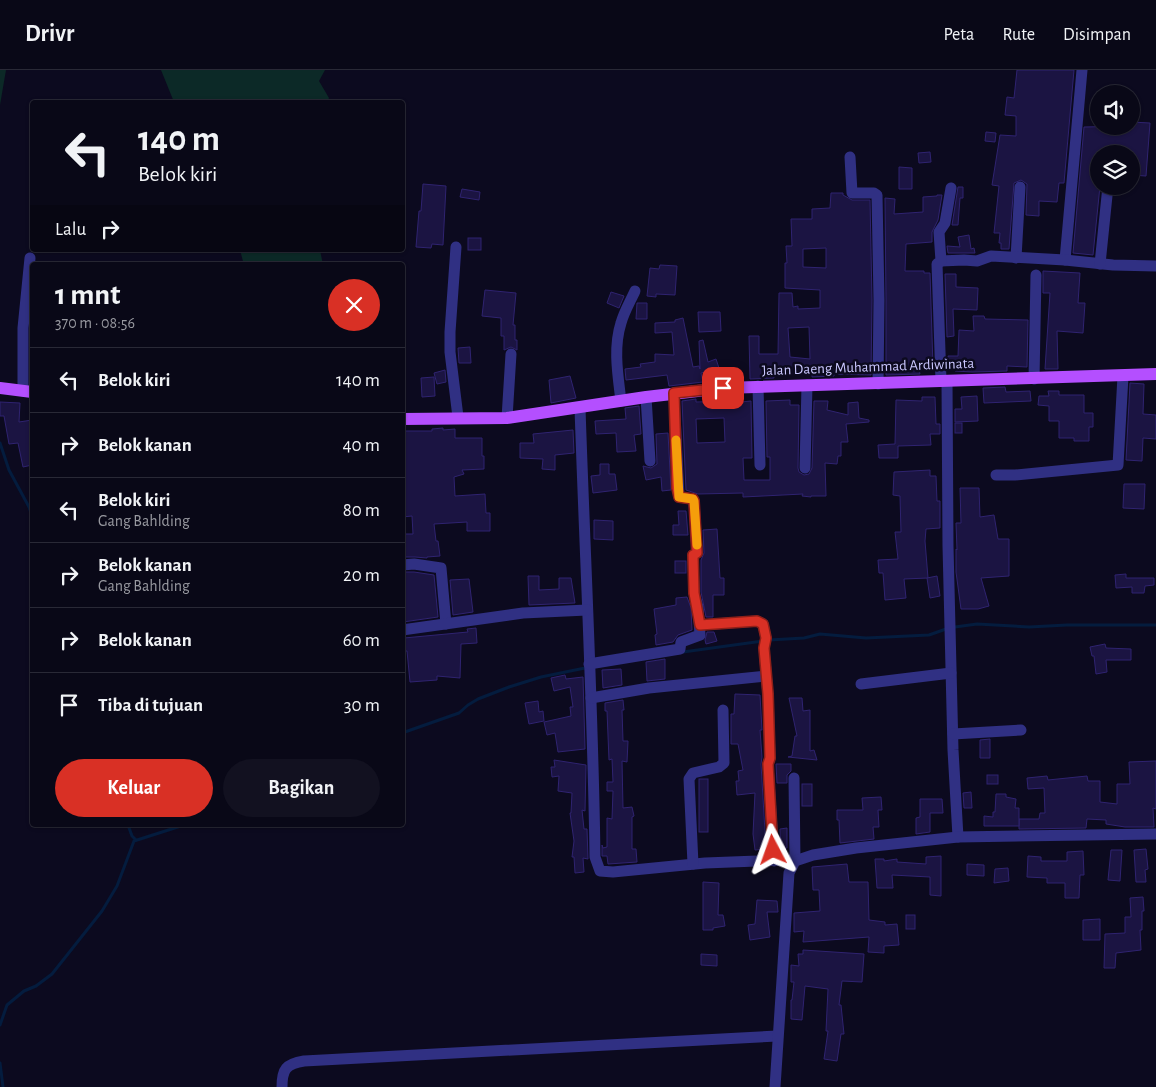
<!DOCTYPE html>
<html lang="id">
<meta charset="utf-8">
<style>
:root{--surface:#090817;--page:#121120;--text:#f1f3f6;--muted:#999aa1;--line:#292936;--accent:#d93025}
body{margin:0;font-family:"Alegreya Sans",sans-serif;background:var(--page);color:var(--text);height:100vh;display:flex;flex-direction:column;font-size:19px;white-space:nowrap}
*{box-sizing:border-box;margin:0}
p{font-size:16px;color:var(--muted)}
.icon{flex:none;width:28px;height:28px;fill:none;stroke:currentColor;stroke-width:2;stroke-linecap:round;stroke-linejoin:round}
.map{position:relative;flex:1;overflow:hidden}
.details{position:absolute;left:30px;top:192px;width:375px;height:565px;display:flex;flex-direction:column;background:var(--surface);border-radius:5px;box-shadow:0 1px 4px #0004,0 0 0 1px var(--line)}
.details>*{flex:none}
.top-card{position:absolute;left:30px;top:30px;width:375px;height:152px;border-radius:5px;box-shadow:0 1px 4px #0004,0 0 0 1px var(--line);background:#090817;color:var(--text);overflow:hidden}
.buttons{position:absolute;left:1090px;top:15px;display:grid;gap:10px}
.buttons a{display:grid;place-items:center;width:50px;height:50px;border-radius:50%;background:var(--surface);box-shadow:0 1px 4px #0004,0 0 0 1px var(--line);font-size:25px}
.pin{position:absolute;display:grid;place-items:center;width:42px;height:42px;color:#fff;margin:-21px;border-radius:10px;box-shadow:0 2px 8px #0006}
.me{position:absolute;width:55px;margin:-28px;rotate:356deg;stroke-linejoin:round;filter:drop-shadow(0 0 4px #0008)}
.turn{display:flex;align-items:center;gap:18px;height:105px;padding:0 25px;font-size:22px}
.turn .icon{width:65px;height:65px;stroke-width:2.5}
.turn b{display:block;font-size:35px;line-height:42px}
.then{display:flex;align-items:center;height:48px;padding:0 25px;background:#0003;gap:10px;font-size:19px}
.round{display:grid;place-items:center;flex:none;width:52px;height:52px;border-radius:26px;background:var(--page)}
.overview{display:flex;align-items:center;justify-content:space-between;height:85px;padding:0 25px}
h1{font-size:30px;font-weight:700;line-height:38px}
.primary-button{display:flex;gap:10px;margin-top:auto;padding:10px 25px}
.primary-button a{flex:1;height:58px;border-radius:30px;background:var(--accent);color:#fff;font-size:20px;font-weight:700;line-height:58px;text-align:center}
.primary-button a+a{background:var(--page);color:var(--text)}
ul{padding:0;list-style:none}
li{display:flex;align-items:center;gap:15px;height:65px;padding:0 25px;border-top:1px solid var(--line)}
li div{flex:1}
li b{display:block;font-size:19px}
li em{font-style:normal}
header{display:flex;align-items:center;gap:30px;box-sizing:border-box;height:70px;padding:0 25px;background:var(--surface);border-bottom:1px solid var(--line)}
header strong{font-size:24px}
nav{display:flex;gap:28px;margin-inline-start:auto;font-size:18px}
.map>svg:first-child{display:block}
.green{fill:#0c2927}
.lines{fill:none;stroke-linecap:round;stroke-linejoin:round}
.stream{stroke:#041c3e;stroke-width:3}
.building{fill:#1b1442;stroke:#2f2370;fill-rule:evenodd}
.minor{stroke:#303083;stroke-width:11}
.major{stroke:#b44fff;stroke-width:12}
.route-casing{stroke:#8d1f18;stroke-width:12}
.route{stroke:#d93025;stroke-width:9}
.slow{stroke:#f59e0b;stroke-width:9}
.labels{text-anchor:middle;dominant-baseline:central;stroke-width:5;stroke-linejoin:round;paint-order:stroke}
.street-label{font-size:15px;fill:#cbc8ff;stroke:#0c0a1f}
</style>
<header>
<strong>Drivr</strong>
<nav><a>Peta</a><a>Rute</a><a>Disimpan</a></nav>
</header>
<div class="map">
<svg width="1156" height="1017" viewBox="0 0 1156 1017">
<rect width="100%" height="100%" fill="#0c0a1f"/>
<!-- green -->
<g class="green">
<polygon points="0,0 6,0 0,35"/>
<polygon points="161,0 325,0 319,11 329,28 327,32 174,32"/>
<polygon points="240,180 320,180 323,195 244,195"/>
</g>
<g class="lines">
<!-- stream -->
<g class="stream">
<polyline points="0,373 9,400 29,437 32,446"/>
<polyline points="955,557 977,554 1029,557 1067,555 1156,555"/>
<polyline points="769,570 804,568 820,564 866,568 929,565 946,559"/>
<polyline points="683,582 763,571"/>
<polyline points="402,663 459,643 468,635 478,629 509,617 541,607 585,598"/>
<polyline points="128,755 132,766 136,770"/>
<polyline points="0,955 7,935 24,921 36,916 52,904 102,841 117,816 134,771 184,755"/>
<polyline points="0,993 3,1017"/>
</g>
</g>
<!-- building -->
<g class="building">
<polygon points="1017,0 1074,0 1064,113 1059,113 1057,132 1039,131 1039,146 1026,145 1027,114 1021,110 1014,113 1009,179 1001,179 1001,173 999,173 1000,163 994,163 999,116 992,115 1000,65 1016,66 1016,46 1005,45 1007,27 1014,28"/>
<polygon points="1131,52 1150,53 1146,106 1131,105 1131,84 1099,84 1099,116 1100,116 1093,185 1073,183 1084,57 1131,56"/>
<polygon points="986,62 996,63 995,72 985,71"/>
<polygon points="930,82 931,92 919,93 918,83"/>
<polygon points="899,97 912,98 912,119 899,119"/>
<polygon points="423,114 446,116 443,175 432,174 431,178 416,177 419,141 421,141"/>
<polygon points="958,117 963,117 963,128 960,128 958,155 952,155"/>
<polygon points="462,119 480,122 479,130 460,127"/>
<path d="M 831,123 L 843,123 L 843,125 L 852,130 L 870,130 L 872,230 L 871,305 L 834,304 L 834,306 L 812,307 L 812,304 L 791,304 L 791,301 L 774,302 L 774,308 L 750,309 L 749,266 L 759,266 L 759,284 L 778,284 L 779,223 L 792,223 L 793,237 L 798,236 L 798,239 L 820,238 L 820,220 L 785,218 L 785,193 L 787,193 L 786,176 L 792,176 L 791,149 L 812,149 L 812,139 L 830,138 ZM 826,178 L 826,198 L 803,197 L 803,179 ZM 809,257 L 810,289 L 790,287 L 788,258 Z"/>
<polygon points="937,125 942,125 938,150 932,162 932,172 906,174 905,201 924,201 924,203 930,203 933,297 919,300 920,304 886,305 886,230 885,128 895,129 894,144 923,142 923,127 937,126"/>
<polygon points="969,165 971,179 974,178 975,183 948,183 947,176 960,177 958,167"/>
<rect x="468" y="168" width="13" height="12"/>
<polygon points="660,195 677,196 675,225 656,224 656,227 647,226 650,198 659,199"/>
<polygon points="1043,201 1080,203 1078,233 1085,233 1083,263 1057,261 1058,299 1045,299 1050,223 1043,223"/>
<polygon points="945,204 956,204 956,217 978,218 977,240 953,239 954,266 947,267"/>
<polygon points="485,220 516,223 513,255 515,255 515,270 517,270 517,280 511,277 504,280 504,266 501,266 501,248 482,246"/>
<polygon points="611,222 624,226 619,238 607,233"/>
<polygon points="637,233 647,233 647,249 636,249"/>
<polygon points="698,242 720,242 721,261 699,262"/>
<polygon points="973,246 984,246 985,249 1028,250 1027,297 1007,296 1007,301 972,302 955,301 956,297 948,297 948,286 958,286 959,260 974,261"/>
<polygon points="683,248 693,297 699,296 700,299 699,271 703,270 708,292 716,289 719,298 701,303 703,312 669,316 667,305 626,310 625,299 641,297 640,294 655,292 655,284 674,285 672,262 655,263 655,253 675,252 675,250"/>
<polygon points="470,277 471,293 459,293 458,278"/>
<polygon points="445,300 446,312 437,314 434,303"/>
<polygon points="570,306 576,328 551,333 549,310"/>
<polygon points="434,307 435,326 422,327 421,308"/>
<polygon points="1130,313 1144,314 1143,344 1156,345 1156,369 1143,368 1142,391 1126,390"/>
<polygon points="1005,317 1006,322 1030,321 1031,331 984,333 983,318"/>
<polygon points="1048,321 1059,321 1059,325 1084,325 1084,343 1093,343 1093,357 1089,357 1089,371 1074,371 1074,368 1059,368 1059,351 1049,351 1049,336 1038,335 1039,326 1049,326"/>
<path d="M 727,326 L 741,326 L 741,332 L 751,331 L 752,388 L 743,388 L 744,410 L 770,410 L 770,387 L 767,387 L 766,331 L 790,330 L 790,335 L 799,335 L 798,398 L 799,402 L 804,405 L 809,404 L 812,398 L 814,331 L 828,331 L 827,340 L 848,345 L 848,333 L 858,332 L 859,348 L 869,350 L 869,352 L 846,354 L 848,372 L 841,372 L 841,386 L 838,386 L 837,394 L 825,393 L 826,426 L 811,426 L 811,427 L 802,426 L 803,424 L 743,427 L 743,423 L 698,424 L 686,420 L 682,331 L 696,329 L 696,332 L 727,331 ZM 724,348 L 725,372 L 697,373 L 696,349 Z"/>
<polygon points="977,326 978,351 955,352 955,339 962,339 961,327"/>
<polygon points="922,327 935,327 936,354 940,354 940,364 930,364 931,375 898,376 898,388 879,388 878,375 895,374 896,330 922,331"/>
<polygon points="0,332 20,333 19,352 32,350 32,395 23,397 18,373 9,374 4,346 0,346"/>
<polygon points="639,336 641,364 634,365 636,381 617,382 616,363 596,364 595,351 626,349 625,338"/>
<rect x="955" y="353" width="7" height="10"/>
<polygon points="443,358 443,360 455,359 455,368 482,368 482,386 484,386 484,399 462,400 464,404 454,407 455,426 485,424 486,443 490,443 490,461 467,461 467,452 434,454 436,471 438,471 440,486 427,487 427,488 415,487 403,487 402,464 413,464 412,446 402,447 403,361 432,361 432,359"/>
<polygon points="573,360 574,383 555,385 555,400 542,399 543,389 520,388 520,373 534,373 533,364"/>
<polygon points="668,363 671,420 662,421 661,407 646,410 643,396 651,398 657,394 656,364"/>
<polygon points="600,394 609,394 609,404 615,404 617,420 593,423 591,406 600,405"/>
<polygon points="930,400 930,406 936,406 937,431 940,431 940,458 926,459 925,471 928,508 904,509 906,528 885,530 883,503 879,503 878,490 898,489 895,462 901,462 900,426 893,425 894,402"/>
<polygon points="1124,414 1145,414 1144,439 1123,438"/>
<polygon points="960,418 979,418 980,447 994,445 998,469 1009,469 1009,506 981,508 989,536 978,539 961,539 956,502 956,479 957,480 956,453 961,453"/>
<polygon points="678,441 686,441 688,465 673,465 673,455 679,455"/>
<polygon points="594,450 613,451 613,470 594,469"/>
<polygon points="717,459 720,508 724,508 724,525 713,525 713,547 706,547 701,522 701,490 704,483 703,460"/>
<rect x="675" y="491" width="11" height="12"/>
<polygon points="402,502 414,502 434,505 438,547 403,552 402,528 405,528"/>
<polygon points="1126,504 1126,508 1154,508 1154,515 1145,516 1144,523 1132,523 1132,517 1116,518 1115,505"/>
<polygon points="528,506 539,506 539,520 559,519 559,508 571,508 575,533 529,535"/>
<polygon points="937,506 940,526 930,528 927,508"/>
<polygon points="469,509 473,542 453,545 450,510"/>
<polygon points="687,527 691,538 692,560 678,565 673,572 656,575 655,565 657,564 654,539 676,535 676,528"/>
<polygon points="476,558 477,573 461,574 460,608 437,606 437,610 410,612 407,581 404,581 404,568 468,562 467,559"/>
<polygon points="707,562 714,562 717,571 706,574 705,570"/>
<polygon points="1105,574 1106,578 1131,579 1131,590 1106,590 1107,602 1096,604 1094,586 1092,586 1090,577"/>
<polygon points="665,589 665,609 647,611 646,592"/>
<polygon points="621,599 622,615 603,618 602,600"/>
<polygon points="565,605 566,609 583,607 585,679 558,682 555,663 547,665 544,652 571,646 570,637 573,637 570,617 554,621 551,608"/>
<polygon points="735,624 760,625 762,660 760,660 762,687 761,694 766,779 755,780 753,764 755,723 737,725 736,711 739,711 738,701 743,700 738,674 731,674 731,644 734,644"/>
<polygon points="789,628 802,628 803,641 810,640 810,681 814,680 817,690 788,687 792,686 795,666 797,666"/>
<polygon points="623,630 624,640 622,640 623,671 628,671 627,692 622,691 623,738 632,737 634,746 632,747 632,779 636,779 637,792 608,794 607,786 602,786 602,775 603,778 607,777 607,748 612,749 613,721 607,721 607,712 613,712 612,689 609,690 607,641 605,641 605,633"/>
<polygon points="538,631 539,642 543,641 544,651 529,654 525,633"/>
<polygon points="990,669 990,688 980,688 980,670"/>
<polygon points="554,690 586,695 585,741 582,740 584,759 587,759 588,789 583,788 584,802 575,803 574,787 572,787 574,771 570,743 571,743 572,723 558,721 559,706 552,707 551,697 555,697"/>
<polygon points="1156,691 1156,739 1153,738 1154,757 1125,757 1106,754 1106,750 1087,749 1086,758 1019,759 1019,749 1039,749 1040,743 1045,743 1044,718 1028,719 1027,708 1047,706 1048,710 1087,706 1088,711 1100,711 1100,732 1117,734 1117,714 1130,714 1129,692"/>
<polygon points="776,694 791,694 791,701 787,705 787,713 777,713"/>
<rect x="987" y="705" width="11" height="9"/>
<rect x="699" y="709" width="9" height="53"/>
<rect x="802" y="714" width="10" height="22"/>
<polygon points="971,722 972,738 964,738 963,723"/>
<polygon points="996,724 1006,724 1006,727 1016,729 1015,738 1019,738 1019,756 984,756 984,746 993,747 993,742 995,742"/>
<polygon points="881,727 882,740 878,740 879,757 873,757 874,769 840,773 839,750 837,750 837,740 863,740 862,728"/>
<polygon points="920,729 942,729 943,743 930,743 930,762 916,764 916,748 920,747"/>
<polygon points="787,758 787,778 781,779 780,759"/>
<polygon points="1146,779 1148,799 1145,800 1146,812 1136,812 1134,780"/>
<polygon points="1111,780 1122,780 1120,811 1108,810"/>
<polygon points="1083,781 1084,805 1080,805 1079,828 1065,828 1065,813 1047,813 1047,808 1027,807 1028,786 1041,787 1041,791 1067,791 1067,782"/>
<polygon points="941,786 941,826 930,825 930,807 892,805 893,818 877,818 875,789 884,789 884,791 897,789 897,792 926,794 926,787"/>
<polygon points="847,794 849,812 868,812 869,850 885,852 885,855 897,854 899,875 884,876 884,883 868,882 869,867 803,872 804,861 794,862 794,843 820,841 819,820 813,820 812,797"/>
<polygon points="967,794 984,795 984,806 967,805"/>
<polygon points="1008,798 1009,811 994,813 995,799"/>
<polygon points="703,812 719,813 718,845 723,845 725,856 713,858 713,860 703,860"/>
<polygon points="1143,827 1144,841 1142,841 1142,860 1140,860 1141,880 1116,883 1115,898 1104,898 1105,864 1125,863 1125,847 1131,847 1130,828"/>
<polygon points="757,830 777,831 778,842 767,842 770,867 750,870 748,855 755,854"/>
<rect x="906" y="845" width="9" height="14"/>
<polygon points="1100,849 1100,870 1083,870 1083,850"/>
<polygon points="803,880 864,884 862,912 842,911 839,935 841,935 844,964 841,964 837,991 824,989 828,961 826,961 828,919 805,916 802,950 791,949 791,930 792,930 794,912 791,912 791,895 799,896 798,884 803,884"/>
<polygon points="701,884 717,885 717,896 701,895"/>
</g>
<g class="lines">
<!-- minor -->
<g class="minor">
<polyline points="850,87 852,123 874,123 877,125 879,230 878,314"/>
<polyline points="456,177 450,262 450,282 458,347"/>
<polyline points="1016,188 1020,117"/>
<polyline points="1065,190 1082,0"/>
<polyline points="941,191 964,190 977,191 991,186 1065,190 1113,195 1156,196"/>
<polyline points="1100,194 1108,116"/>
<polyline points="1034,309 1036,205"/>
<polyline points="941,311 937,194 941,191 939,162 945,153 951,118"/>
<polyline points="947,311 948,476 953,680 958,767"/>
<polyline points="758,316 760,395"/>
<polyline points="23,321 23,258 30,188"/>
<polyline points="646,327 650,391"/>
<path d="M 621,331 C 618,306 613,278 621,253 C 624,242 630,232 635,221"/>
<path d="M 580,338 C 585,488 593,637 595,787 L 600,801 L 613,802 L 705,793 L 785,790 L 795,791 L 794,708"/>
<polyline points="507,348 511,284"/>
<polyline points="805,398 807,315"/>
<polyline points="996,405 1015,405 1118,395 1123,306"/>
<polyline points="402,495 414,494 441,498 446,554"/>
<polyline points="700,555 757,551 763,554 766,568 764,578 768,625 770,688 768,694 774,791"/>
<polyline points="402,560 523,543 587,540"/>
<polyline points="589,594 680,579 681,572 700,565 698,537 694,523 693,485 697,483 694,431 693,429 679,427 674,323"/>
<polyline points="861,614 951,603"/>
<polyline points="591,628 649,618 766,606"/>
<polyline points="953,664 1021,660"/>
<polyline points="693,794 689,709 693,703 719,697 724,693 723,640"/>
<path d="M 282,1017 C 282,999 286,994 304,991 L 777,966"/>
<polyline points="775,1017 789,803 795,791 813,785 856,778 958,767 1156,764"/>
</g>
<!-- major -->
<g class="major">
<polyline points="0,318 32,322"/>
<polyline points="402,349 507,348 646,327 723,318 1156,304"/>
</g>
</g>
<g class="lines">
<!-- route casing -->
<g class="route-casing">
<polyline id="route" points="723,318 674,323 677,418 679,427 693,429 694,431 697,483 693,485 694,523 700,555 757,551 763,554 766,568 764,578 768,624 770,688 768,694 773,780"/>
</g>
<!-- route -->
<use href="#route" class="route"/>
<!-- slow -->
<polyline class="slow" points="676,370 679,427 693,429 694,431 697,475"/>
</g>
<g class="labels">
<!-- street labels -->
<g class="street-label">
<text transform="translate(868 297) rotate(-2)">Jalan Daeng Muhammad Ardiwinata</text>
</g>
</g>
</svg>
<div class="buttons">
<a><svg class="icon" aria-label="sound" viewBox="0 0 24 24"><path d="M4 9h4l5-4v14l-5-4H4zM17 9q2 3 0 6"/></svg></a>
<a><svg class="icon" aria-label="layers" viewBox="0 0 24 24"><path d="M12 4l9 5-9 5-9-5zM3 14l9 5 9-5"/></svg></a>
</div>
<div class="pin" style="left:723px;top:318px;background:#d93025"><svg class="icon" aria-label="arrive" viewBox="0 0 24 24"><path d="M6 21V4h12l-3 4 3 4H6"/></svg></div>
<svg class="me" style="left:773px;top:780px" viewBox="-20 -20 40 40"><path d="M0-17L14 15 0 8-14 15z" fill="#d93025" stroke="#fff" stroke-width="4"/></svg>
<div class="top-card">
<div class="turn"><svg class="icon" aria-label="left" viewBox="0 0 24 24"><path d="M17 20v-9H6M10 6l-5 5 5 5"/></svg><div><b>140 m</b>Belok kiri</div></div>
<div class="then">Lalu<svg class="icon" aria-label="right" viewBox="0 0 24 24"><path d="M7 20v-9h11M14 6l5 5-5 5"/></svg></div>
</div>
<section class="details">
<div class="overview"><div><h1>1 mnt</h1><p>370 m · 08:56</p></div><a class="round" style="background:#d93025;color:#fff"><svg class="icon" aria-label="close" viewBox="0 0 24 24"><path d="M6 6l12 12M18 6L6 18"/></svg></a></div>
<ul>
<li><svg class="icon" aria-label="left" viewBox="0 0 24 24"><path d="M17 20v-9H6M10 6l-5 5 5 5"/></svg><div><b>Belok kiri</b></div><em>140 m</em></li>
<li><svg class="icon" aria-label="right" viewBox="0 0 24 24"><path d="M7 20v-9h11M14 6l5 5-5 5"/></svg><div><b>Belok kanan</b></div><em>40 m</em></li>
<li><svg class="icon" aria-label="left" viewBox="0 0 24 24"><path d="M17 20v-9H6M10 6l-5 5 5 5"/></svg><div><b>Belok kiri</b><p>Gang Bahlding</p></div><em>80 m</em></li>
<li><svg class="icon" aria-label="right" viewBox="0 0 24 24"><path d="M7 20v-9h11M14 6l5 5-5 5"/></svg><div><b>Belok kanan</b><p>Gang Bahlding</p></div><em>20 m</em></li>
<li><svg class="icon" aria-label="right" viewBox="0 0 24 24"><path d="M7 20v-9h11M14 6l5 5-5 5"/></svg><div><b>Belok kanan</b></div><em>60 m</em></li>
<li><svg class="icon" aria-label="arrive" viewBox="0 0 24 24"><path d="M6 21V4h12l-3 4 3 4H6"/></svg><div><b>Tiba di tujuan</b></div><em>30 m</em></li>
</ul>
<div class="primary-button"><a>Keluar</a><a>Bagikan</a></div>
</section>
</div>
